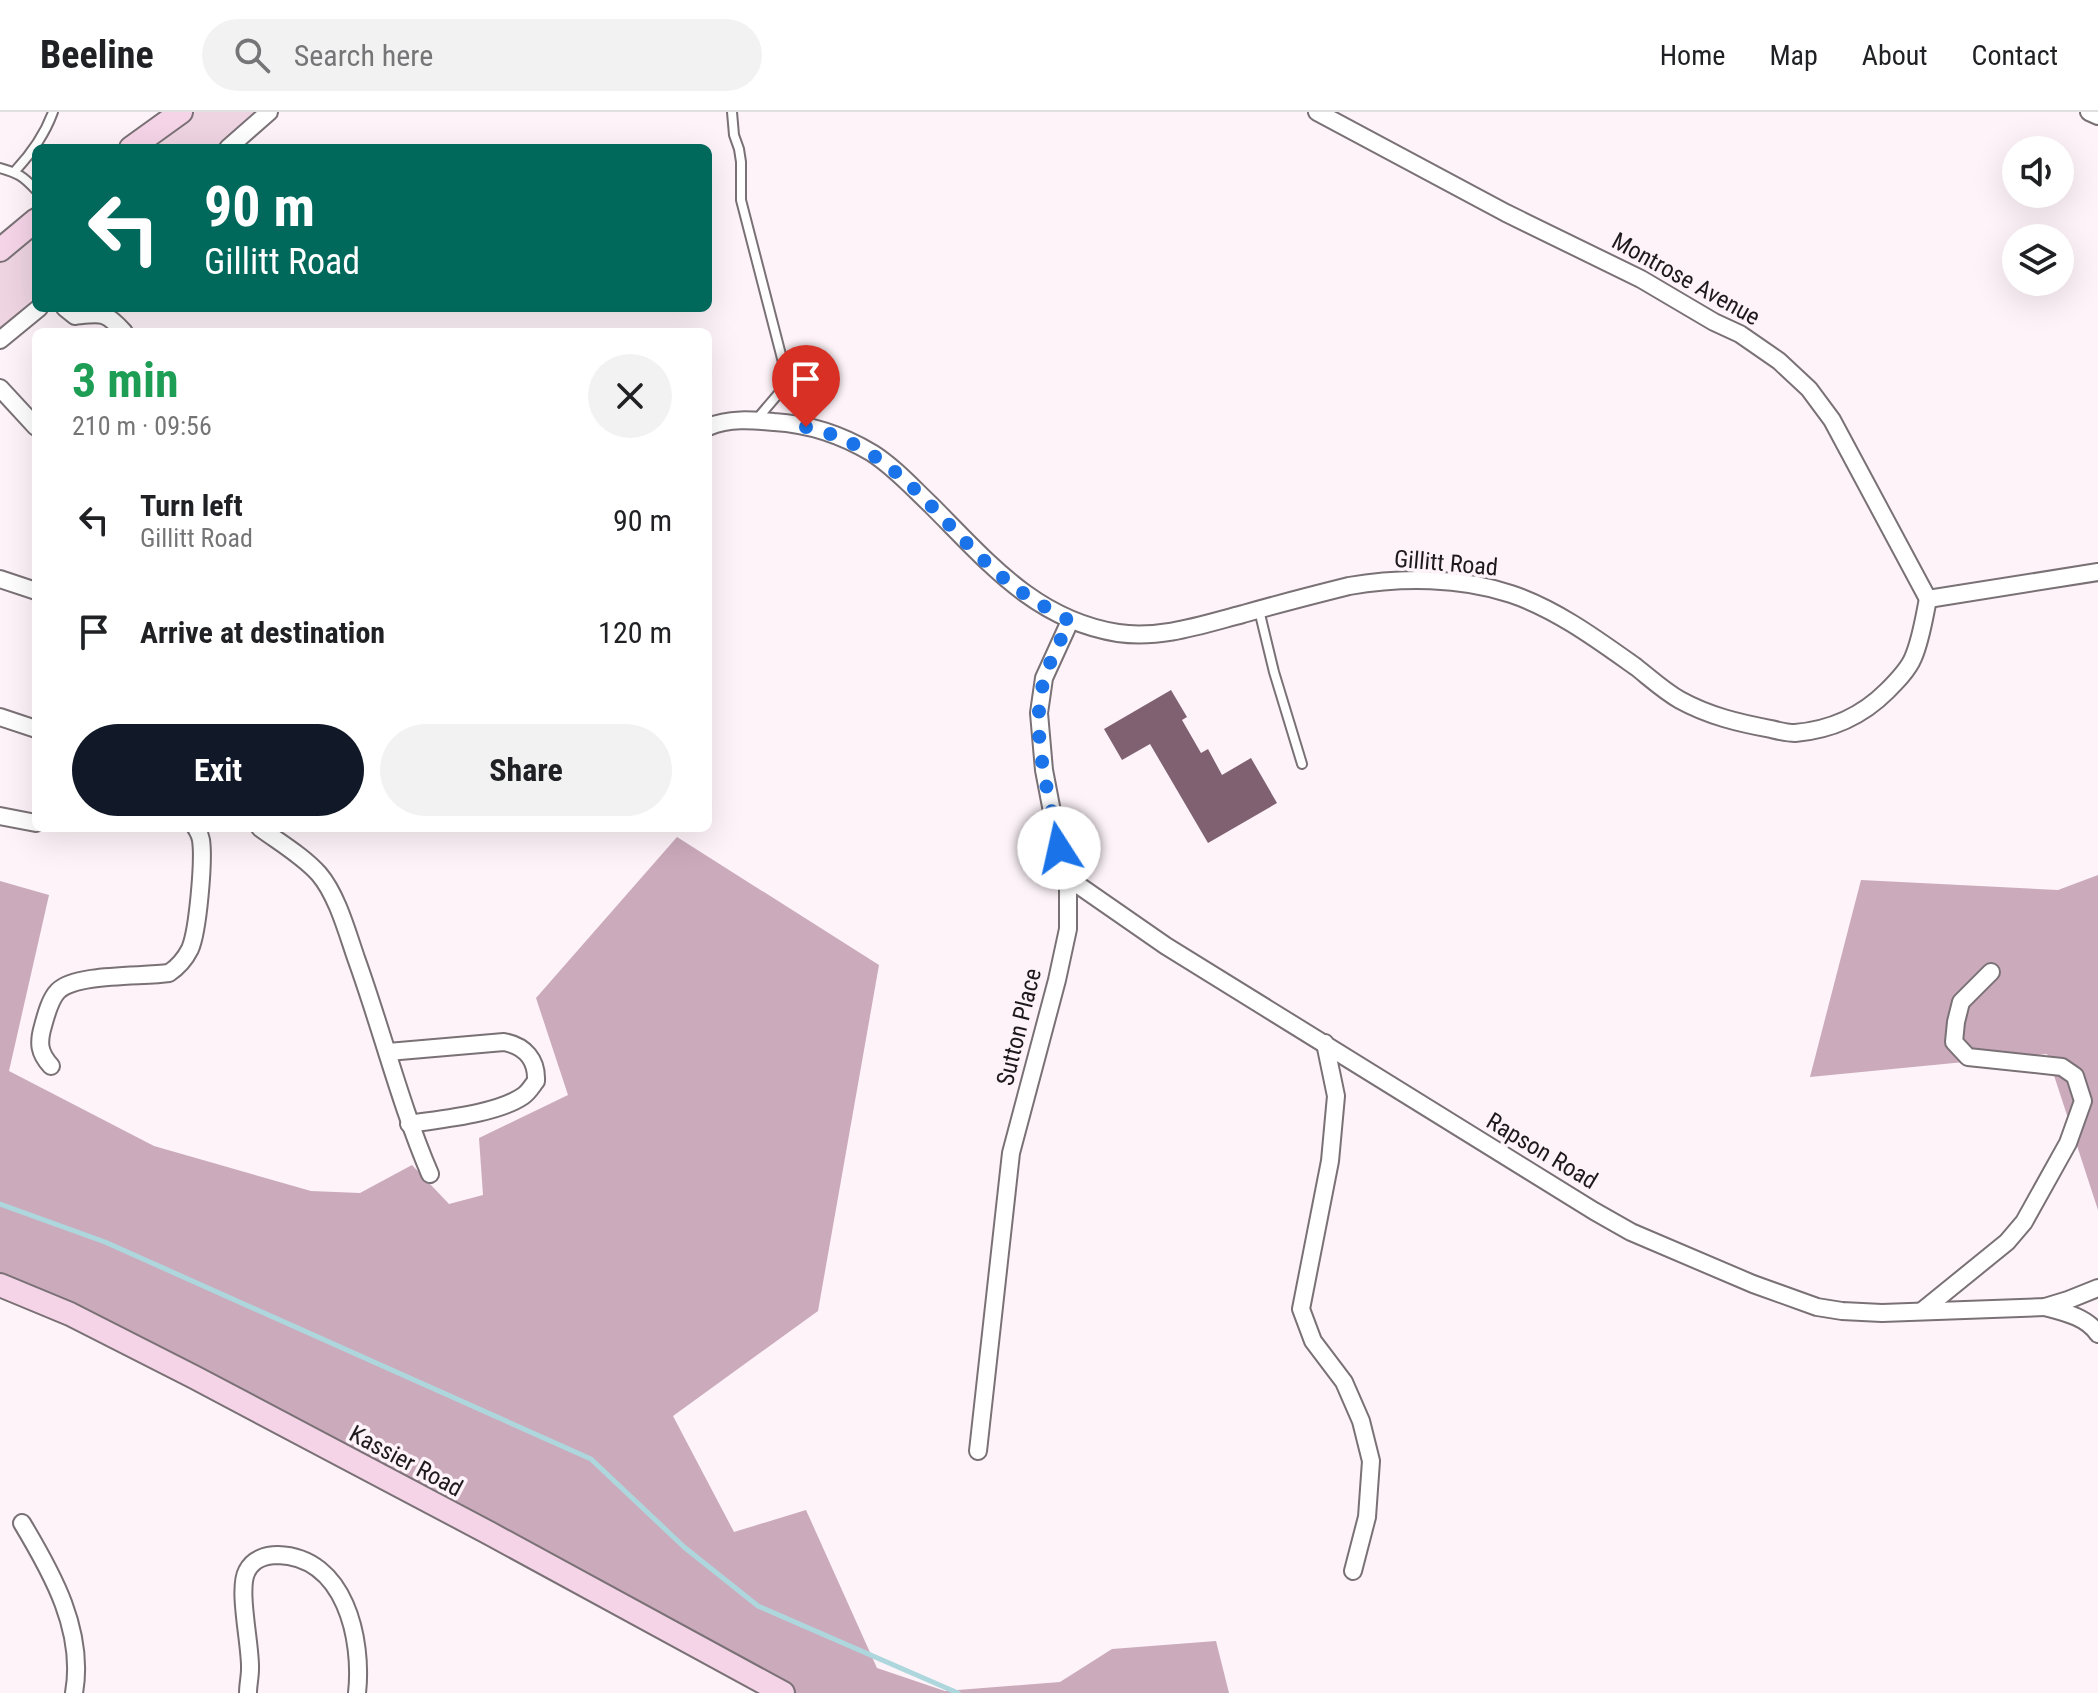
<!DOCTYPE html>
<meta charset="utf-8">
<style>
:root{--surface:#fff;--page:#f2f2f2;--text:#202124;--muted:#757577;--line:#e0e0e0;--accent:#111827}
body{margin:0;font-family:"Roboto Condensed",sans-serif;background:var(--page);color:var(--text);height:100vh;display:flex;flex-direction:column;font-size:30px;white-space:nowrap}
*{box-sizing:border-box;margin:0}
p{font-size:26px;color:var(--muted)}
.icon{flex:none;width:44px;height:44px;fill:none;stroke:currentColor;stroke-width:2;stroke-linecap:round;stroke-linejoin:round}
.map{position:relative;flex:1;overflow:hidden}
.details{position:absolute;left:32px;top:216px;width:680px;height:504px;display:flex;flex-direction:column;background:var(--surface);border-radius:12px;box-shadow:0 8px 32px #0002}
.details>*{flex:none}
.top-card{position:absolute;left:32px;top:32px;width:680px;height:168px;border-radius:12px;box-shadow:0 8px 32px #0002;background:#00695c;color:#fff;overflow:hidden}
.controls{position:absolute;left:2002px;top:24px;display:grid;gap:16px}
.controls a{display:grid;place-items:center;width:72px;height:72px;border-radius:50%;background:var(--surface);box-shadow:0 8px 32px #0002;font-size:40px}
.pin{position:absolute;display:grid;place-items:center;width:68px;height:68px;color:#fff;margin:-82px -34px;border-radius:50% 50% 50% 0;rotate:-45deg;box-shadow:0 0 8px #0007}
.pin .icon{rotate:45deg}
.me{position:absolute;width:88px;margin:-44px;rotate:350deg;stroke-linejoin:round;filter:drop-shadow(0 0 6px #0008)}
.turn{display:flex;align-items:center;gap:28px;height:168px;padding:0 40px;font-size:36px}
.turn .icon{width:104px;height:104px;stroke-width:2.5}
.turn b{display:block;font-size:56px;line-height:68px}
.round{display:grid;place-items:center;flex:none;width:84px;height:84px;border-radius:42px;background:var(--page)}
.head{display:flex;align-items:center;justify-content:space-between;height:136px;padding:0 40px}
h1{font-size:48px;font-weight:700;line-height:60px;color:#1e9e55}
.cta{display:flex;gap:16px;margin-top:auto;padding:16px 40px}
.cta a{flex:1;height:92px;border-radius:48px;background:var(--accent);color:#fff;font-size:32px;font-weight:700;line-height:92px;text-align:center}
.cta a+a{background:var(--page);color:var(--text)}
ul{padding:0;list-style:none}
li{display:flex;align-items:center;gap:24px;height:112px;padding:0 40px}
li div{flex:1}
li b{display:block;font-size:30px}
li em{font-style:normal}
header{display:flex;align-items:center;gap:48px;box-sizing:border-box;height:112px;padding:0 40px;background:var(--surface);border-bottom:2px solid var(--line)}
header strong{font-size:38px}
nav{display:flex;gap:44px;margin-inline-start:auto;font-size:28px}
.search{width:560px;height:72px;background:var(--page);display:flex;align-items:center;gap:20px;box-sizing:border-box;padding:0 28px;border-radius:44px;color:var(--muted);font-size:30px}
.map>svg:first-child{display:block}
.green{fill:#eed4e1}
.forest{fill:#cbaabb}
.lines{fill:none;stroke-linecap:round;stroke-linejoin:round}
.stream{stroke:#aed7dd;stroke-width:5}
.building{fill:#7f6171}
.lane-casing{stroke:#797175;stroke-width:12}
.street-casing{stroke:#797175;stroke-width:20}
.secondary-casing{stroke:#797175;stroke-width:26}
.lane{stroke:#fff;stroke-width:8}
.street{stroke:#fff;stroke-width:16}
.secondary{stroke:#f5d4e7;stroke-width:22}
.route{stroke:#1a73e8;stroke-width:14;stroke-dasharray:0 25.2}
.labels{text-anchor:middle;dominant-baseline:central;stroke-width:7;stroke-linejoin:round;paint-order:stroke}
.street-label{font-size:24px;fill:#1e1a1c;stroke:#fdf3f8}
</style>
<header>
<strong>Beeline</strong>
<div class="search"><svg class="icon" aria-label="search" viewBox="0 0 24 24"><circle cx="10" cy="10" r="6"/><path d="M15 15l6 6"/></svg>Search here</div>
<nav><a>Home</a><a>Map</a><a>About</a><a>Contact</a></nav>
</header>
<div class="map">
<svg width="2098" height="1581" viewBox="0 0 2098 1581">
<rect width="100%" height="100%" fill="#fdf3f8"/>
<!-- green -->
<g class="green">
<polygon points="181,0 269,0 228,36 131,36"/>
<polygon points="36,108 36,196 0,228 0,138"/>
</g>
<!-- forest -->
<g class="forest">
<polygon points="677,725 879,853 818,1199 673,1304 734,1420 806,1398 877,1556 945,1579 1060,1570 1112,1537 1216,1529 1229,1581 783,1581 0,1173 0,769 49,783 9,959 154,1034 311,1079 360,1081 412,1053 449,1092 483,1083 479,1026 568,983 536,886"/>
<polygon points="2098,763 2098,1098 2047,942 1810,965 1861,768 2058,778"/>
</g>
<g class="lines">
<!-- stream -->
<polyline class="stream" points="0,1092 105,1130 591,1347 684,1435 758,1494 958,1581"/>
</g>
<!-- building -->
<polygon class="building" points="1171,578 1187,605 1182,608 1201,641 1208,637 1222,663 1251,646 1277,691 1208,731 1150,632 1122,648 1104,617"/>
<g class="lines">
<!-- lane casing -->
<g class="lane-casing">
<g id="lane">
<polyline points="732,0 734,23 739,37 741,50 741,88 786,262 785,274 756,308"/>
<path d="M 0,56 C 18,61 23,64 36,78"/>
<path d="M 15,59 C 31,42 45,22 53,0"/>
<polyline points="1259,498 1274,560 1302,652"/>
</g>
</g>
<!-- street casing -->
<g class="street-casing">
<g id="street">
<polyline points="1317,0 1506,101 1641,167 1714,210 1740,222 1779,249 1809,277 1832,308 1928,487"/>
<polyline points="2089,0 2098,4"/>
<polyline points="228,36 269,0"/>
<path d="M 65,196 L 75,204 C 102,201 105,199 124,220"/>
<polyline points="0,228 39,196"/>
<polyline points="0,276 36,315"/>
<path d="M 708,315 C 729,306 752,308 774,310 C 808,312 842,323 872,341 C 894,355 912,375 931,393 C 987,449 1035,508 1118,521 C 1161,527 1201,513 1243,502 C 1278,492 1313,483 1349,474 C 1401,465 1460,465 1511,482 C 1556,497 1598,528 1636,555 C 1650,566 1664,579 1680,588 C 1709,604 1739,611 1771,617 C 1779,619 1787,621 1795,621 C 1830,618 1862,604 1887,579 C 1896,570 1908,558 1913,546 C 1921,528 1924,506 1928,487"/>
<polyline points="0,467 36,479"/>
<polyline points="1928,487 2098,460"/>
<polyline points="0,605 36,617"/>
<polyline points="0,704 36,711"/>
<path d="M 260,716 C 279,730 303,744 319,762 C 337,783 347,820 356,846 C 382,918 400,992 430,1062"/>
<polyline points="1068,766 1166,834 1594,1099 1631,1120 1753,1172 1817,1195 1842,1199 1882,1201 2045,1195 2068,1188 2098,1176"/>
<polyline points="1325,931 1336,984 1330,1049 1301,1197 1313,1229 1344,1270 1361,1309 1371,1349 1367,1405 1353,1459"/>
<path d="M 388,940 L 504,930 C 525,934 537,948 536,969 C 532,974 529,980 523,984 C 497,1002 441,1007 409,1012"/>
<path d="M 51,954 C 39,941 38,931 43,914 C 46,903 50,887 58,879 C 76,861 142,865 169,861 C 178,855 185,847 190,837 C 198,819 204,748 201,728 C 200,722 199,721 196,716"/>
<path d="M 2045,1195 C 2064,1200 2087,1205 2098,1222"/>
<polyline points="1922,1199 2007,1130 2024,1110 2068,1031 2083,989 2075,964 2062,955 1968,945 1954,930 1956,910 1961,890 1991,860"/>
<polyline points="978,1339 1011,1041 1057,868 1068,817 1068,766 1059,736 1044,658 1039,601 1044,566 1070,509"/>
<path d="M 22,1411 C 52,1461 85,1519 74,1581"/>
<path d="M 248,1581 C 248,1573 250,1565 250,1557 C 251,1534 237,1477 247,1459 C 253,1447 266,1443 278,1443 C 345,1445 363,1527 357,1581"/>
</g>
</g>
<!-- secondary casing -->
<g class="secondary-casing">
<g id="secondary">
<polyline points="131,36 181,0"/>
<polyline points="0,138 36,108"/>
<polyline points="0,1173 70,1202 194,1265 489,1421 783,1581"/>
</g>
</g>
<!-- lane -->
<use href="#lane" class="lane"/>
<!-- street -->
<use href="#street" class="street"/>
<!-- secondary -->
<use href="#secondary" class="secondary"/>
</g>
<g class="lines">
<!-- route -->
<path class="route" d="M 806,315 C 902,336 941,417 1012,473 C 1030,487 1050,498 1070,509 C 1061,527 1051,546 1045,565 C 1028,618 1050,684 1059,736"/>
</g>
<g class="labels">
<!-- street labels -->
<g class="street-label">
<text transform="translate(1686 167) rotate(29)">Montrose Avenue</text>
<text transform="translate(1446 451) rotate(5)">Gillitt Road</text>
<text transform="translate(1019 915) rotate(-76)">Sutton Place</text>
<text transform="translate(1542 1039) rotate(31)">Rapson Road</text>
<text transform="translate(406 1349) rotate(28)">Kassier Road</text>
</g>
</g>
</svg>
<div class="controls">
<a><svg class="icon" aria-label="sound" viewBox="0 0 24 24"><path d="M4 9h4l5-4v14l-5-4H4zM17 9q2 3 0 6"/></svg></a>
<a><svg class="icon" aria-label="layers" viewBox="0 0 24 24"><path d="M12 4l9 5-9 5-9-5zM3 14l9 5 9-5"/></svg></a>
</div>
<div class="pin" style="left:806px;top:315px;background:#d93025"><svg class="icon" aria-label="arrive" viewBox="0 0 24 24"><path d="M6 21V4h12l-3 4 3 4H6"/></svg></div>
<svg class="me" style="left:1059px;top:736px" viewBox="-20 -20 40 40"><circle r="19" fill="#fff"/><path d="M0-13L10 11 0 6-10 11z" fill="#1a73e8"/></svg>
<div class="top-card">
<div class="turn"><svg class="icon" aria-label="left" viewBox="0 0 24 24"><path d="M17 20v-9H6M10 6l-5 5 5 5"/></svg><div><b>90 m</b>Gillitt Road</div></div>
</div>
<section class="details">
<div class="head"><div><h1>3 min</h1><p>210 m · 09:56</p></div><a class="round"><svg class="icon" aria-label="close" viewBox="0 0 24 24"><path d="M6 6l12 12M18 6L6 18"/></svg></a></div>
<ul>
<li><svg class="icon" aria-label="left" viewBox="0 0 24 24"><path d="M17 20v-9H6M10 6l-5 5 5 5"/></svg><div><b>Turn left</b><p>Gillitt Road</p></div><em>90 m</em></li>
<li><svg class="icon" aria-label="arrive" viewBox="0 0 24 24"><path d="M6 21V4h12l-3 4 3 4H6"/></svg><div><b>Arrive at destination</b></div><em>120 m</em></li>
</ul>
<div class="cta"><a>Exit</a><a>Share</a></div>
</section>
</div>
